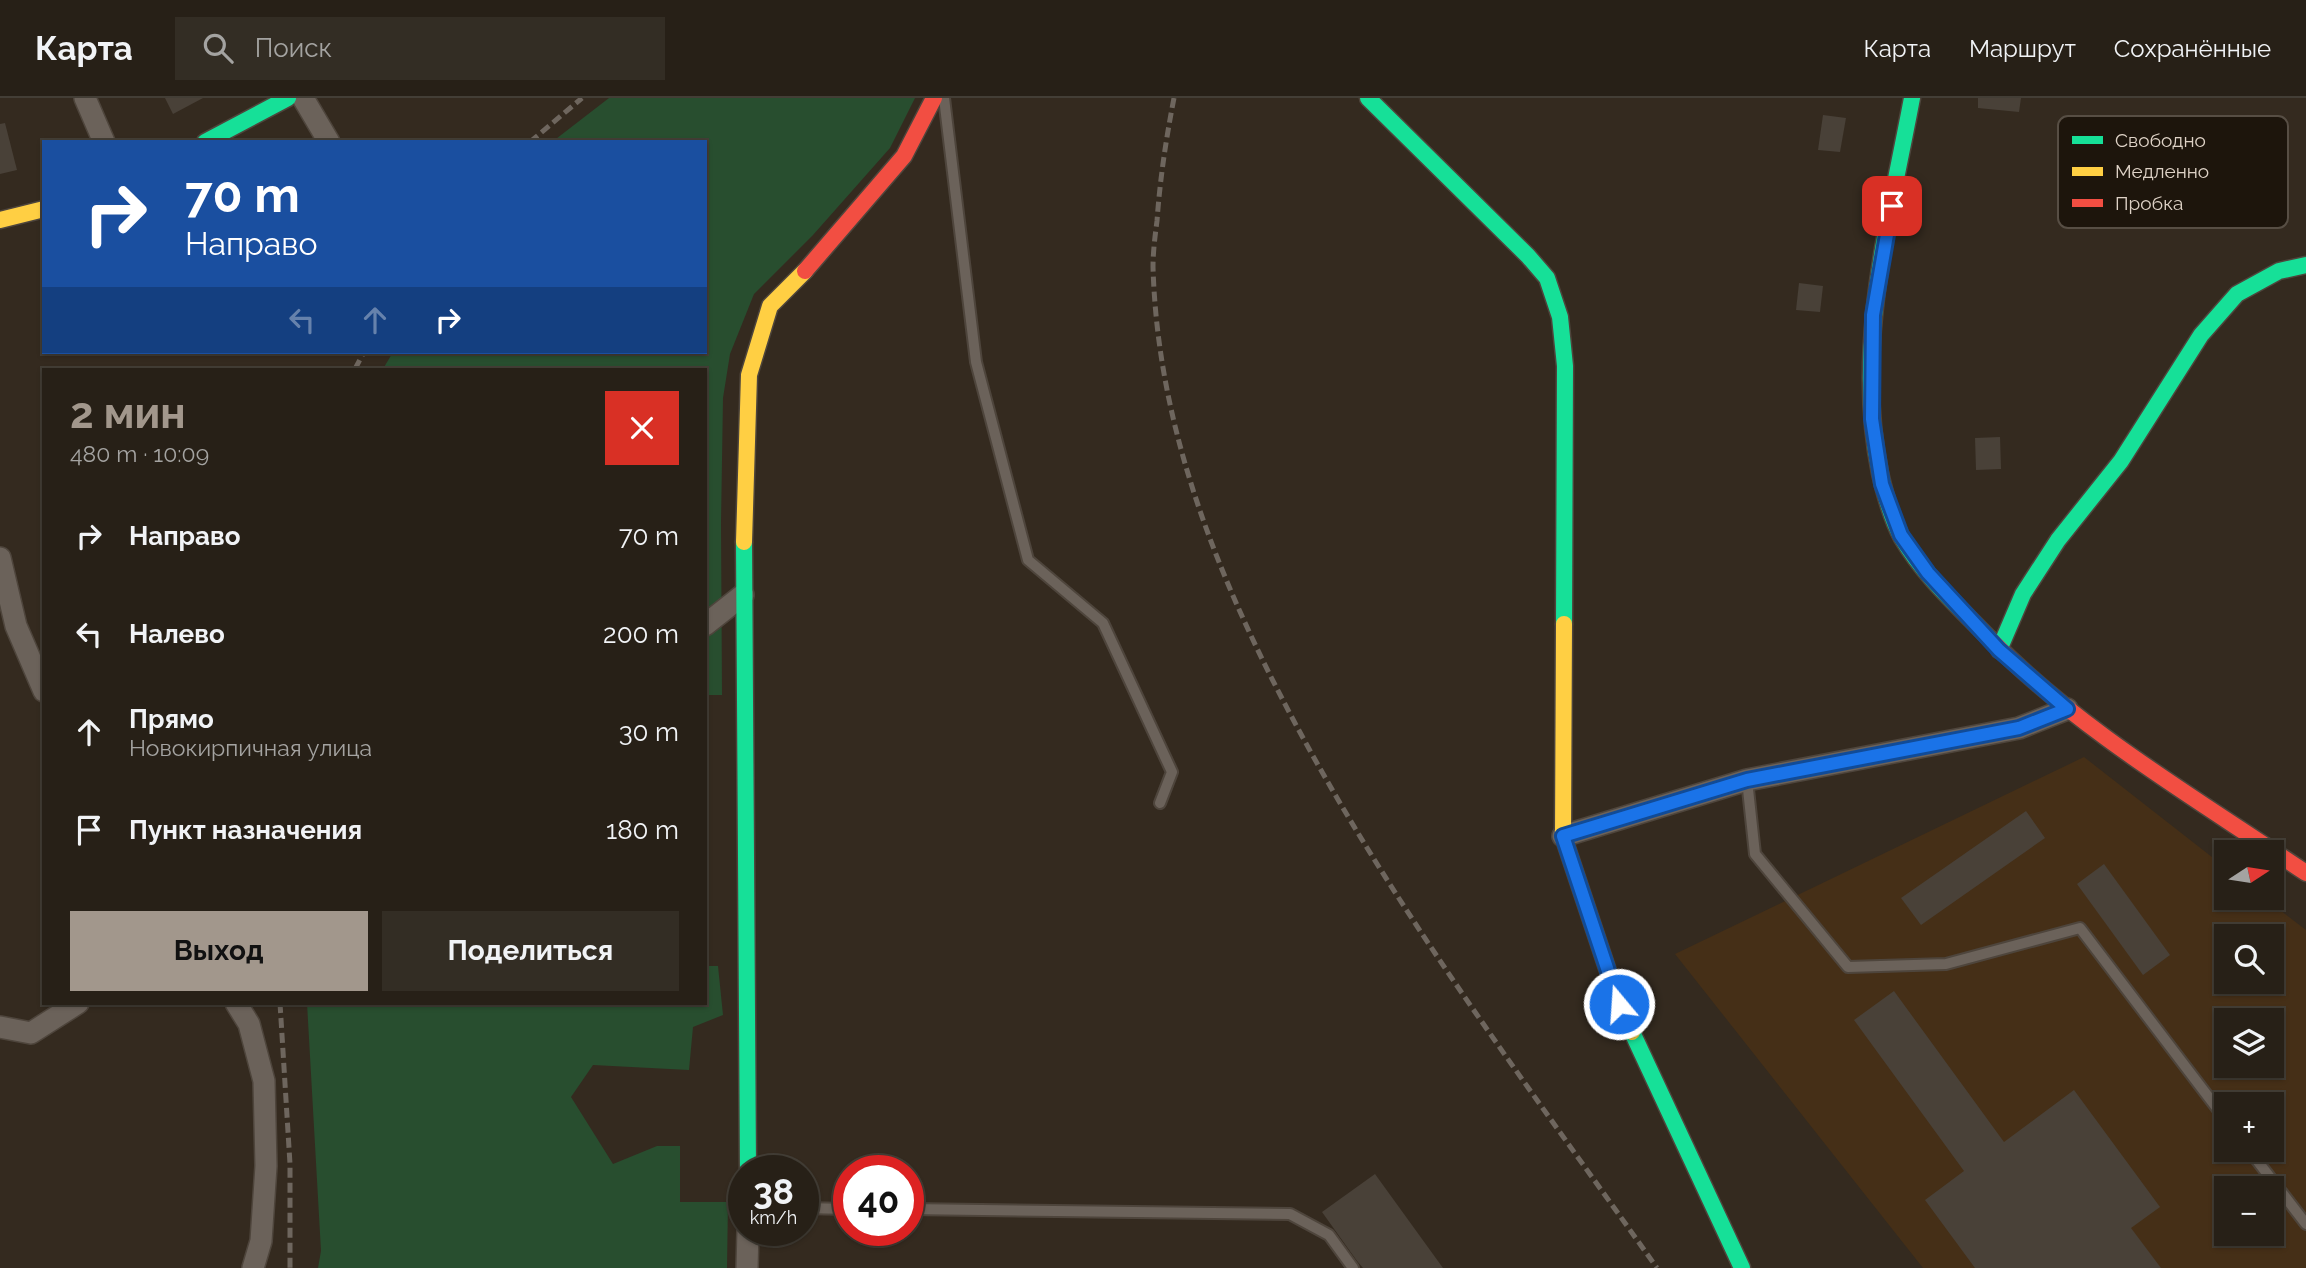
<!DOCTYPE html>
<html lang="ru">
<meta charset="utf-8">
<style>
:root{--surface:#272017;--page:#332d24;--text:#f1f3f6;--muted:#a4a3a1;--line:#433e36;--accent:#a2978c}
body{margin:0;font-family:Raleway,sans-serif;background:var(--page);color:var(--text);height:100vh;display:flex;flex-direction:column;font-size:26px;white-space:nowrap}
*{box-sizing:border-box;margin:0}
p{font-size:23px;color:var(--muted)}
.icon{flex:none;width:38px;height:38px;fill:none;stroke:currentColor;stroke-width:2;stroke-linecap:round;stroke-linejoin:round}
.map{position:relative;flex:1;overflow:hidden}
.drawer{position:absolute;left:42px;top:270px;width:665px;height:637px;display:flex;flex-direction:column;background:var(--surface);border-radius:0px;box-shadow:0 2px 5px #0004,0 0 0 2px var(--line)}
.drawer>*{flex:none}
.banner{position:absolute;left:42px;top:42px;width:665px;height:214px;border-radius:0px;box-shadow:0 2px 5px #0004,0 0 0 2px var(--line);background:#1a4fa0;color:#fff;overflow:hidden}
.needle{width:46px;rotate:78deg}
.fabs{position:absolute;left:2214px;top:742px;display:grid;gap:14px}
.fabs a{display:grid;place-items:center;width:70px;height:70px;border-radius:0px;background:var(--surface);box-shadow:0 2px 5px #0004,0 0 0 2px var(--line);font-size:35px}
.speed{position:absolute;left:728px;top:1057px;display:flex;gap:14px;font-size:35px;font-weight:700;text-align:center}
.speed>*{display:grid;place-content:center;width:91px;height:91px;border-radius:50%;background:var(--surface);box-shadow:0 2px 5px #0004,0 0 0 2px var(--line);line-height:1}
.speed small{font-size:18px;font-weight:400}
.speed .limit{border:10px solid #d22;background:#fff;color:#111}
.pin{position:absolute;display:grid;place-items:center;width:60px;height:60px;color:#fff;margin:-30px;border-radius:14px;box-shadow:0 4px 10px #0006}
.me{position:absolute;width:77px;margin:-38px;rotate:342deg;stroke-linejoin:round;filter:drop-shadow(0 0 5px #0008)}
.turn{display:flex;align-items:center;gap:24px;height:147px;padding:0 28px;font-size:32px}
.turn .icon{width:91px;height:91px;stroke-width:2.5}
.turn b{display:block;font-size:49px;line-height:60px}
.lanes{display:flex;align-items:center;height:66px;padding:0 28px;background:#0003;justify-content:center;gap:35px;direction:ltr}
.lanes .off{opacity:.35}
.round{display:grid;place-items:center;flex:none;width:74px;height:74px;border-radius:0px;background:var(--page)}
.headline{display:flex;align-items:center;justify-content:space-between;height:119px;padding:0 28px}
h1{font-size:42px;font-weight:700;line-height:52px;color:var(--accent)}
.cta{display:flex;gap:14px;margin-top:auto;padding:14px 28px}
.cta a{flex:1;height:80px;border-radius:0px;background:var(--accent);color:#111;font-size:28px;font-weight:700;line-height:80px;text-align:center}
.cta a+a{background:var(--page);color:var(--text)}
ul{padding:0;list-style:none}
li{display:flex;align-items:center;gap:21px;height:98px;padding:0 28px}
li div{flex:1}
li b{display:block;font-size:26px}
li em{font-style:normal}
header{display:flex;align-items:center;gap:42px;box-sizing:border-box;height:98px;padding:0 35px;background:var(--surface);border-bottom:2px solid var(--line)}
header strong{font-size:33px}
nav{display:flex;gap:38px;margin-inline-start:auto;font-size:24px}
.search{width:490px;height:63px;background:var(--page);display:flex;align-items:center;gap:18px;box-sizing:border-box;padding:0 24px;border-radius:0px;color:var(--muted);font-size:26px}
.map>svg:first-child{display:block}
.built{fill:#452f17;fill-rule:evenodd}
.green{fill:#284e2f}
.building{fill:#494138}
.lines{fill:none;stroke-linecap:round;stroke-linejoin:round}
.lane-casing{stroke:#4e453c;stroke-width:14}
.street-casing{stroke:#4e453c;stroke-width:24}
.fast-casing{stroke:#4e453c;stroke-width:19}
.slow-casing{stroke:#4e453c;stroke-width:19}
.jam-casing{stroke:#4e453c;stroke-width:19}
.lane{stroke:#6b625a;stroke-width:10}
.street{stroke:#6b625a;stroke-width:21}
.fast{stroke:#16e098;stroke-width:16}
.slow{stroke:#ffcf43;stroke-width:16}
.jam{stroke:#f24e42;stroke-width:16}
.rail{stroke:#6e665e;stroke-width:5;stroke-dasharray:10 5;stroke-linecap:butt}
.route-casing{stroke:#114b97;stroke-width:18}
.route{stroke:#1a73e8;stroke-width:12}
.key{fill:#1d150c;stroke:#574e44;stroke-width:2}
.key-label{font-size:19px;fill:#ded2c6}
</style>
<header>
<strong>Карта</strong>
<div class="search"><svg class="icon" aria-label="search" viewBox="0 0 24 24"><circle cx="10" cy="10" r="6"/><path d="M15 15l6 6"/></svg>Поиск</div>
<nav><a>Карта</a><a>Маршрут</a><a>Сохранённые</a></nav>
</header>
<div class="map">
<svg width="2306" height="1170" viewBox="0 0 2306 1170">
<rect width="100%" height="100%" fill="#342a1f"/>
<!-- built -->
<path class="built" d="M 2084,659 L 2226,770 L 2226,800 L 2264,800 L 2306,832 L 2306,1170 L 1923,1170 L 1675,856 ZM 2226,838 L 2272,838 L 2272,884 L 2226,884 ZM 2226,922 L 2272,922 L 2272,968 L 2226,968 ZM 2226,1006 L 2272,1006 L 2272,1052 L 2226,1052 ZM 2226,1090 L 2272,1090 L 2272,1136 L 2226,1136 Z"/>
<!-- green -->
<g class="green">
<polygon points="609,0 915,0 890,50 813,137 754,196 730,256 723,300 721,425 722,597 705,597 705,271 383,271 393,254 705,254 705,44 552,44"/>
<polygon points="705,868 718,868 723,917 693,929 689,972 593,967 571,999 613,1066 657,1048 680,1048 680,1104 728,1104 727,1170 318,1170 321,1153 307,905 705,905"/>
</g>
<!-- building -->
<g class="building">
<polygon points="165,0 203,0 173,16"/>
<polygon points="1978,0 2021,0 2019,14 1978,10"/>
<polygon points="1823,17 1846,20 1840,54 1818,52"/>
<polygon points="5,25 17,72 0,76 0,26"/>
<polygon points="1799,185 1823,188 1820,214 1796,212"/>
<polygon points="2000,339 2001,371 1976,372 1975,340"/>
<polygon points="2026,713 2045,740 1921,827 1901,800"/>
<polygon points="2104,766 2170,857 2143,877 2077,786"/>
<polygon points="1894,893 2004,1044 2074,992 2160,1109 2131,1130 2161,1170 1975,1170 1925,1102 1964,1073 1854,922"/>
<polygon points="1375,1076 1443,1170 1363,1170 1357,1163 1322,1114"/>
</g>
<g class="lines">
<!-- lane casing -->
<g class="lane-casing">
<g id="lane">
<polyline points="944,0 976,264 1028,462 1103,525 1172,674 1160,705"/>
<polyline points="1747,682 1755,756 1848,869 1946,866 2080,830 2226,1022"/>
<polyline points="2249,1052 2306,1126"/>
<polyline points="803,1110 849,1111"/>
<polyline points="908,1111 1290,1116 1329,1137 1353,1170"/>
</g>
</g>
<!-- street casing -->
<g class="street-casing">
<g id="street">
<polyline points="85,0 104,44"/>
<polyline points="303,0 329,44"/>
<polyline points="0,460 16,528 44,593"/>
<polyline points="705,527 743,497"/>
<polyline points="1563,738 1747,682 2019,630 2067,611"/>
<polyline points="236,905 249,926 264,983 266,1068 261,1143 253,1170"/>
<polyline points="0,929 31,935 78,905"/>
<polyline points="747,1170 748,1132"/>
</g>
</g>
<!-- fast casing -->
<g class="fast-casing">
<g id="fast">
<polyline points="1368,0 1528,158 1547,180 1560,219 1565,268 1564,526"/>
<path d="M 1912,0 C 1889,122 1854,251 1880,375 C 1885,397 1891,420 1902,440 C 1924,478 1959,509 1990,541"/>
<polyline points="205,44 288,0"/>
<polyline points="744,444 748,1073"/>
<polyline points="1999,552 2023,496 2058,442 2121,363 2201,237 2237,196 2279,173 2306,167"/>
<polyline points="1632,934 1742,1170"/>
</g>
</g>
<!-- slow casing -->
<g class="slow-casing">
<g id="slow">
<polyline points="0,122 44,111"/>
<polyline points="744,444 749,277 770,208 805,173"/>
<polyline points="1564,526 1563,738 1619,906 1632,934"/>
</g>
</g>
<!-- jam casing -->
<g class="jam-casing">
<g id="jam">
<polyline points="805,173 904,58 934,0"/>
<path d="M 1990,541 C 2081,634 2199,702 2306,775"/>
</g>
</g>
<!-- lane -->
<use href="#lane" class="lane"/>
<!-- street -->
<use href="#street" class="street"/>
<!-- fast -->
<use href="#fast" class="fast"/>
<!-- slow -->
<use href="#slow" class="slow"/>
<!-- jam -->
<use href="#jam" class="jam"/>
<!-- rail -->
<g class="rail">
<path d="M 1174,0 C 1166,41 1160,81 1157,123 C 1155,138 1153,154 1153,169 C 1158,344 1229,507 1313,658 C 1413,837 1538,1002 1657,1170"/>
<polyline points="530,44 582,0"/>
<polyline points="355,271 364,254"/>
<polyline points="280,905 290,1066 290,1170"/>
</g>
</g>
<g class="lines">
<!-- route casing -->
<g class="route-casing">
<polyline id="route" points="1619,906 1563,738 1747,682 2019,630 2067,611 1999,552 1928,475 1901,437 1882,386 1872,321 1873,217 1892,108"/>
</g>
<!-- route -->
<use href="#route" class="route"/>
</g>
<!-- legend -->
<rect x="2058" y="18" width="230" height="112" rx="10" class="key"/>
<rect x="2072" y="38" width="31" height="8" fill="#16e098"/>
<rect x="2072" y="69" width="31" height="9" fill="#ffcf43"/>
<rect x="2072" y="101" width="31" height="8" fill="#f24e42"/>
<g class="key-label">
<text x="2115" y="49">Свободно</text>
<text x="2115" y="80">Медленно</text>
<text x="2115" y="112">Пробка</text>
</g>
</svg>
<div class="fabs">
<a><svg class="needle" viewBox="-14 -14 28 28"><path d="M0-13l5 13h-10z" fill="#e53935"/><path d="M0 13l5-13h-10z" fill="#a4a3a1"/></svg></a>
<a><svg class="icon" aria-label="search" viewBox="0 0 24 24"><circle cx="10" cy="10" r="6"/><path d="M15 15l6 6"/></svg></a>
<a><svg class="icon" aria-label="layers" viewBox="0 0 24 24"><path d="M12 4l9 5-9 5-9-5zM3 14l9 5 9-5"/></svg></a>
<a>+</a>
<a>−</a>
</div>
<div class="speed"><div>38<small>km/h</small></div><div class="limit">40</div></div>
<div class="pin" style="left:1892px;top:108px;background:#d93025"><svg class="icon" aria-label="arrive" viewBox="0 0 24 24"><path d="M6 21V4h12l-3 4 3 4H6"/></svg></div>
<svg class="me" style="left:1619px;top:906px" viewBox="-20 -20 40 40"><circle r="17" fill="#1a73e8" stroke="#fff" stroke-width="3"/><path d="M0-11L8 9 0 5-8 9z" fill="#fff"/></svg>
<div class="banner">
<div class="turn"><svg class="icon" aria-label="right" viewBox="0 0 24 24"><path d="M7 20v-9h11M14 6l5 5-5 5"/></svg><div><b>70 m</b>Направо</div></div>
<div class="lanes"><svg class="icon off" aria-label="left" viewBox="0 0 24 24"><path d="M17 20v-9H6M10 6l-5 5 5 5"/></svg><svg class="icon off" aria-label="ahead" viewBox="0 0 24 24"><path d="M12 20V5M6 11l6-6 6 6"/></svg><svg class="icon" aria-label="right" viewBox="0 0 24 24"><path d="M7 20v-9h11M14 6l5 5-5 5"/></svg></div>
</div>
<section class="drawer">
<div class="headline"><div><h1>2 мин</h1><p>480 m · 10:09</p></div><a class="round" style="background:#d93025;color:#fff"><svg class="icon" aria-label="close" viewBox="0 0 24 24"><path d="M6 6l12 12M18 6L6 18"/></svg></a></div>
<ul>
<li><svg class="icon" aria-label="right" viewBox="0 0 24 24"><path d="M7 20v-9h11M14 6l5 5-5 5"/></svg><div><b>Направо</b></div><em>70 m</em></li>
<li><svg class="icon" aria-label="left" viewBox="0 0 24 24"><path d="M17 20v-9H6M10 6l-5 5 5 5"/></svg><div><b>Налево</b></div><em>200 m</em></li>
<li><svg class="icon" aria-label="ahead" viewBox="0 0 24 24"><path d="M12 20V5M6 11l6-6 6 6"/></svg><div><b>Прямо</b><p>Новокирпичная улица</p></div><em>30 m</em></li>
<li><svg class="icon" aria-label="arrive" viewBox="0 0 24 24"><path d="M6 21V4h12l-3 4 3 4H6"/></svg><div><b>Пункт назначения</b></div><em>180 m</em></li>
</ul>
<div class="cta"><a>Выход</a><a>Поделиться</a></div>
</section>
</div>
